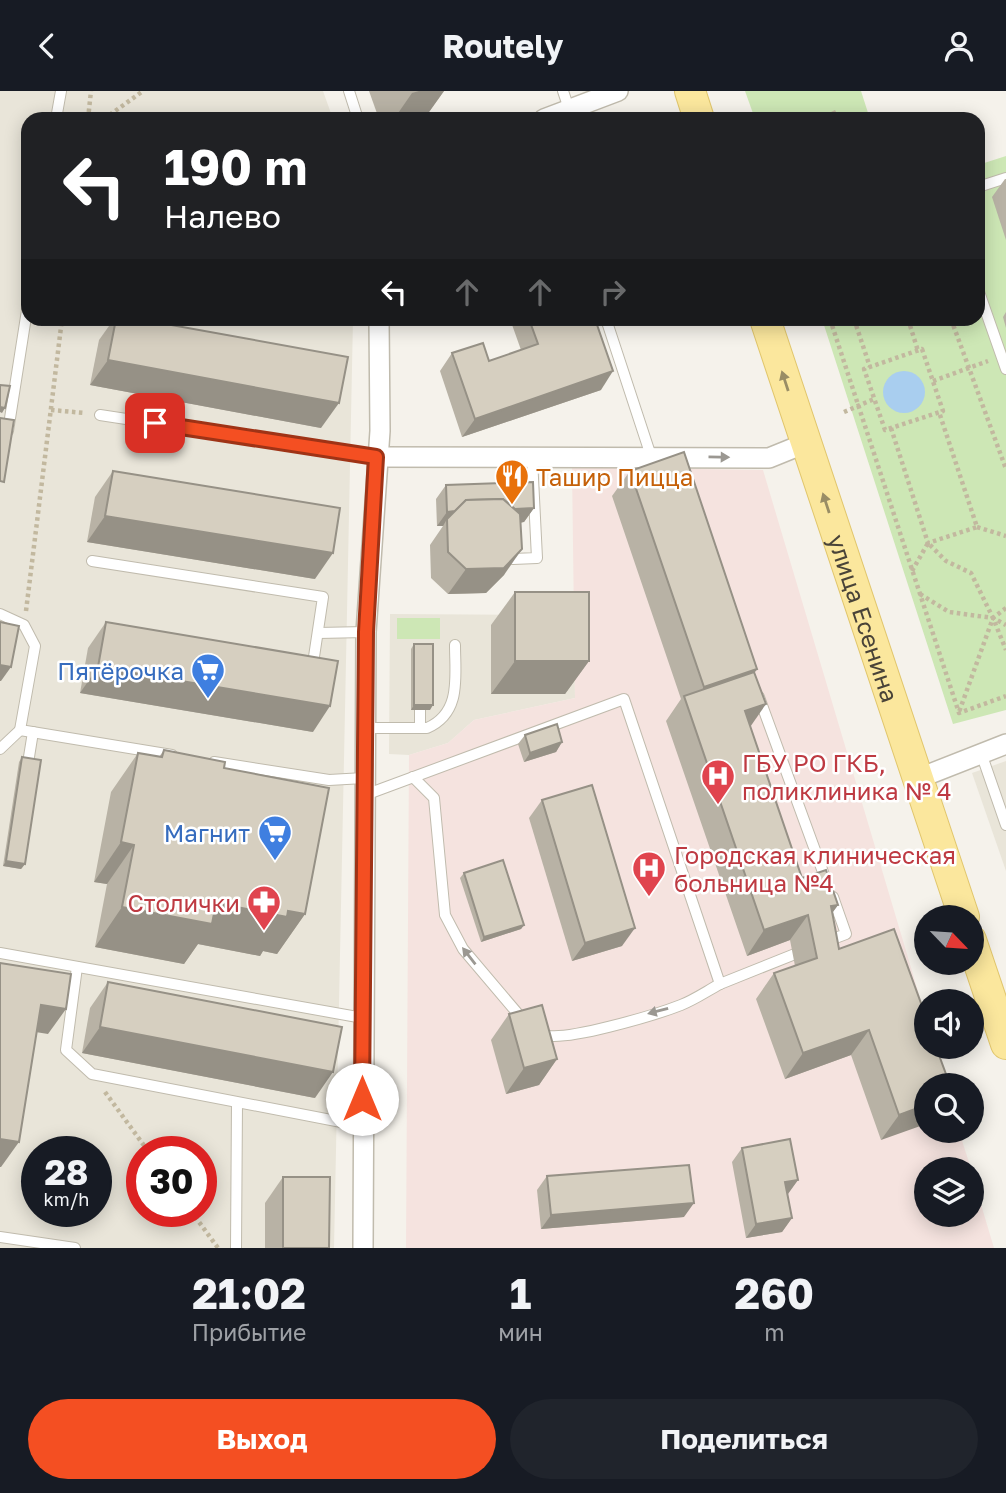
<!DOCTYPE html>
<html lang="ru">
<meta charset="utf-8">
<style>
:root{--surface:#171b24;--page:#20242c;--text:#f1f3f6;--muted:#9ea1a6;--accent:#f44f22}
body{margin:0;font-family:"Golos Text",sans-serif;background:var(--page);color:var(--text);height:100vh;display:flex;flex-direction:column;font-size:26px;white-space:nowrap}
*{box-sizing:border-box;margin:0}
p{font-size:23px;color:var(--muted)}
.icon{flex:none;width:38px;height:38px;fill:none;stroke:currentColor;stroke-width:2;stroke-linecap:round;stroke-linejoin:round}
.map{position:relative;height:1157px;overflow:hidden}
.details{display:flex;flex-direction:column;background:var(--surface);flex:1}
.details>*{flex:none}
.banner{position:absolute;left:21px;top:21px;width:964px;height:214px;border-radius:21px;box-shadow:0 4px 18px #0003;background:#202124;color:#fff;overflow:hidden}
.needle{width:46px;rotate:115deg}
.tools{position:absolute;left:914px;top:814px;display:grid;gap:14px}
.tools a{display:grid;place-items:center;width:70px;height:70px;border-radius:50%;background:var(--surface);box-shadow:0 4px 18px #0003;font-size:35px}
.speed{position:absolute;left:21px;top:1045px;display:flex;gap:14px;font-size:35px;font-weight:700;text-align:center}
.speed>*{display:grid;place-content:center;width:91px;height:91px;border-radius:50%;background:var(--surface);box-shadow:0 4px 18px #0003;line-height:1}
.speed small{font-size:18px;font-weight:400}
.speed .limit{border:10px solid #d22;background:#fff;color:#111}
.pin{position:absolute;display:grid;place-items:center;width:60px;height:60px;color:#fff;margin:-30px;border-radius:14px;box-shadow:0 4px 10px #0006}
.me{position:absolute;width:77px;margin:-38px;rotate:0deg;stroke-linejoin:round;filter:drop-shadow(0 0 5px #0008)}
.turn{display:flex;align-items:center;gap:24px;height:147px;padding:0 28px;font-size:32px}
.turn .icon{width:91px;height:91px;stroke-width:2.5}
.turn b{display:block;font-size:49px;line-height:60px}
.lanes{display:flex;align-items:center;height:66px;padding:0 28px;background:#0003;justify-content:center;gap:35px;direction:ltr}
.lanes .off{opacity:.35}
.eta{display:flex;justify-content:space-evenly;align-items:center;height:119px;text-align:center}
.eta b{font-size:42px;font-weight:700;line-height:49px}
.action{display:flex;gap:14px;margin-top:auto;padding:14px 28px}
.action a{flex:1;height:80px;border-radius:42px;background:var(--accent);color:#fff;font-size:28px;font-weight:700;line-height:80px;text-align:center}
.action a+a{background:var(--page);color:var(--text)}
header{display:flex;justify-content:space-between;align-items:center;height:91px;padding:0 28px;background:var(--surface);font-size:32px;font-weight:700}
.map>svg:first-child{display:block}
.residential{fill:#e9e5d9;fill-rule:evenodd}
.medical{fill:#f5e3df}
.green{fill:#cde7b5}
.water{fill:#a9ceef}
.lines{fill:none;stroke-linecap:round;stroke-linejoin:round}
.lane-casing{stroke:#c0bbad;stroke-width:12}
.street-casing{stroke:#c0bbad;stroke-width:22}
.primary-casing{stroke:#e1c66c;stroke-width:32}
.path{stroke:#c2b89f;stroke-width:4.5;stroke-dasharray:3.5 3.5;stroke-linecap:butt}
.lane{stroke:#fff;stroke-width:10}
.street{stroke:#fff;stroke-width:19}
.primary{stroke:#fbe79d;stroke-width:30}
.wall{fill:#b8b2a5}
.shaded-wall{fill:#969186}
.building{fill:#d6cfc0;stroke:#969186;stroke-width:2}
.oneway{fill:#998d65}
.oneway2{fill:#9b9892}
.route-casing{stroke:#9f3316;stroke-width:18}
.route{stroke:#f44f22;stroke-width:12}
.labels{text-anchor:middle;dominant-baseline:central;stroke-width:5;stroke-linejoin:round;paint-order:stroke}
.food-label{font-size:24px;fill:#c56008;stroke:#fff;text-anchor:start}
.street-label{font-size:24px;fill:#494338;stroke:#fff}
.shop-label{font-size:24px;fill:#366cbe;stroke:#fff;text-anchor:end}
.health-label{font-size:24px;fill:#be3a42;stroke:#fff;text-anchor:start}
</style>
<header><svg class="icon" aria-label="back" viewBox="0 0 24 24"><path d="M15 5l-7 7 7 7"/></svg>Routely<svg class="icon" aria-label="person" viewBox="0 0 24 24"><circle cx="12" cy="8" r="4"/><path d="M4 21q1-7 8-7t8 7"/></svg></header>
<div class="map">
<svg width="1006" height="1157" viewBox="0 0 1006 1157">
<rect width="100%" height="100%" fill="#f5f2eb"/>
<!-- residential -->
<g class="residential">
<path d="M 0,0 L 323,0 L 333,28 L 28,28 L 28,228 L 353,228 L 334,1157 L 0,1157 ZM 37,1060 L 96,1060 L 96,1120 L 37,1120 ZM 142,1060 L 201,1060 L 201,1120 L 142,1120 Z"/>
<polygon points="390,523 574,524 575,607 474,629 448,652 409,664 389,663"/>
<polygon points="1006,670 1006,780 972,682"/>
</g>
<!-- medical -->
<polygon class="medical" points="572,376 763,379 926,927 926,1040 959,1040 971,1078 926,1078 926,1124 971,1124 971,1080 994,1157 406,1157 409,664 448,652 474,629 575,607"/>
<!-- green -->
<g class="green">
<polygon points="745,0 861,0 870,28 755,28"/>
<polygon points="1006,65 1006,619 953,633 822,228 978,228 978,74"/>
<rect x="397" y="527" width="43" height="21"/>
</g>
<!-- water -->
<circle class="water" cx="904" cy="301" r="21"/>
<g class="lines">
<!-- lane casing -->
<g class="lane-casing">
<g id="lane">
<polyline points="349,0 358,28"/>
<polyline points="563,0 569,18"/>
<polyline points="56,28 61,0"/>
<polyline points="978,96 1006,87"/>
<polyline points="978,198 1006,278"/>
<polyline points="606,228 651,365"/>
<polyline points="100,324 375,366"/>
<polyline points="8,340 28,213"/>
<polyline points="513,468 537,467 532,367"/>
<polyline points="92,470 323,506 312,579"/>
<polyline points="0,523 24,534 35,555 20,639 172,664"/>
<polyline points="318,542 366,541"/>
<polyline points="759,606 827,792"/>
<path d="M 365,637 L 427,637 C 462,622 455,585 455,554"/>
<polyline points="420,637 420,619"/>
<polyline points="0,658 20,639"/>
<polyline points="981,662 1006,734"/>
<polyline points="214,671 329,689 364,687"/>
<polyline points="28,672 33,641"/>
<polyline points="413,686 434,707 445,824 463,858 524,930"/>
<polyline points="365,704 624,608 720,893 805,859"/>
<polyline points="825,851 846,843 833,806"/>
<polyline points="0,862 363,927"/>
<polyline points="77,876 66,959 92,983 362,1035"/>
<path d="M 542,943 C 560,953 658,923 681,914 C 694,909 707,900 720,893"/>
<polyline points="0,1146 75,1157"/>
<polyline points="236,1157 237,1012"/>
</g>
</g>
<!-- street casing -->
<g class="street-casing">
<g id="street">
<polyline points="544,28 618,0"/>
<polyline points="375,366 769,367 806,352"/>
<polyline points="917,688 1006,653"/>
<polyline points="363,1157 366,541 380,340 379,228"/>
</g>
</g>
<!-- primary casing -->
<g class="primary-casing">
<g id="primary">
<polyline points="690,0 699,28"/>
<path id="s1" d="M 765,228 L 964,826"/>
<polyline points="971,849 1006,953"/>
</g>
</g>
<!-- path -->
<g class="path">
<polyline points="833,20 837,28"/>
<polyline points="88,28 91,0"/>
<polyline points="104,28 143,0"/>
<polyline points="830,228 959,622 1006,605"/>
<polyline points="854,228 870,276"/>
<polyline points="908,228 918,260"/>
<polyline points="951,228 1006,378"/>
<polygon points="922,258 943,320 885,339 864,278"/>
<polyline points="933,290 988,270"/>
<polyline points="51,319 85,322"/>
<polyline points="844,321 874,308"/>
<polyline points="891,337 928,452 977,436 939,321"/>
<polyline points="977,436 1006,445"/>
<polyline points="912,480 928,452 946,470 971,482 993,527 959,621"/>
<polyline points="920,503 949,521 993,527 1006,534"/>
<polyline points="1006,517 993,527 1006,559"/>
<polyline points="26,520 62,228"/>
<polyline points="105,1001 148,1060"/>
<polyline points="191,1120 218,1157"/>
</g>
<!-- lane -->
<use href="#lane" class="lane"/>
<!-- street -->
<use href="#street" class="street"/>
<!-- primary -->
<use href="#primary" class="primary"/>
</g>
<!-- wall -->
<g class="wall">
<polygon points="369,0 444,0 424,28 379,28"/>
<polygon points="1005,88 1006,88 1006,149 992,106"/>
<polygon points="1006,221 1006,237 1003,226"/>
<polygon points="114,228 138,228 321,337 90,294 99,249"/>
<polygon points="510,228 595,228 601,299 462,346 440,280 452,262 489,270 521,259"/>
<polygon points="113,380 315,488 87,451 95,406"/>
<polygon points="630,380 757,578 755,581 750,635 802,787 838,814 832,822 839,858 950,994 881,1049 851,964 785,988 756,908 774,882 795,875 790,849 747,865 666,630 681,608 612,405"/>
<polygon points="446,394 534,417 524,431 521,432 504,484 486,502 448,503 431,487 430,454 443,435 437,435 436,408"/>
<polygon points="515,501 589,570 565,603 491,603 491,534"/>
<polygon points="106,531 313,641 80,602 88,557"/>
<polygon points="414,553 430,619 411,619 411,558"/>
<polygon points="525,644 562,651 556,661 524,671 518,653"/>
<polygon points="164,659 224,677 305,823 277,863 263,860 260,865 198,853 184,873 95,856 107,793 94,791 111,701 138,662 159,666"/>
<polygon points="22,666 25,773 21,778 3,775 19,671"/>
<polygon points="542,709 622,855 572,870 529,727"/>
<polygon points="464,782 524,834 521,838 481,851 460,787"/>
<polygon points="108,891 315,1007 82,962 90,917"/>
<polygon points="509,923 557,968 539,994 506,1003 491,949"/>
<polygon points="742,1057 798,1089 787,1103 792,1127 782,1141 746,1147 732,1071"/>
<polygon points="547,1085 684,1126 541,1138 537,1099"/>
<polygon points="283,1086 329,1157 265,1157 265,1112"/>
</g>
<!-- shaded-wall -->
<g class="shaded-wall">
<polygon points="419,0 444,0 424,28 394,28 412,2"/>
<polygon points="108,269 339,312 321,337 90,294"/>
<polygon points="613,280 601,299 462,346 475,328"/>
<polygon points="0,316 5,317 2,322 0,321"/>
<polygon points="534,417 524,431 448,434 447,428 443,435 437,435 447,421"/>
<polygon points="105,425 333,462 315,488 87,451"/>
<polygon points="522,458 504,484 486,502 448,503 466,478"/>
<polygon points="515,570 589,570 565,603 491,603"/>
<polygon points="0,574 11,576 1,590 0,590"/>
<polygon points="98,576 330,615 313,641 80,602"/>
<polygon points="757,578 739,603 688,618 704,596"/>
<polygon points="766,613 748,639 745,620"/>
<polygon points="414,614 433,614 430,619 411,619"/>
<polygon points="562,651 556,661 524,671 530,662"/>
<polygon points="121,751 134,754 107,793 94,791"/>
<polygon points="6,770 25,773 21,778 3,775"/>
<polygon points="216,812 288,820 305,823 277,863 263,860 260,865 198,853 184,873 95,856 122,816"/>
<polygon points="838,814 820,839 831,815"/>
<polygon points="808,824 790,849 747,865 764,839"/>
<polygon points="524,834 521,838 481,851 484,846"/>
<polygon points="635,837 622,855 572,870 585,852"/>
<polygon points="41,914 66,918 48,943 23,939"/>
<polygon points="100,936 333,981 315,1007 82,962"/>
<polygon points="869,939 851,964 785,988 803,962"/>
<polygon points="557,968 539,994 506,1003 524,977"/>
<polygon points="926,1014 926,1033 881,1049 899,1024"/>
<polygon points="0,1048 19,1051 1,1076 0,1076"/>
<polygon points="798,1089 788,1103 775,1105 785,1091"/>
<polygon points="694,1112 684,1126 541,1138 551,1124"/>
<polygon points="792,1127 782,1141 746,1147 756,1133"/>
</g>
<!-- building -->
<g class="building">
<polygon points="116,228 138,228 348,266 339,312 108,269"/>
<polygon points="529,228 595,228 613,280 475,328 452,262 483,252 489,270 538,253"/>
<polygon points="0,294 10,295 5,317 0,316"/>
<polygon points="0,327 14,329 4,391 0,390"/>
<polygon points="684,361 757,578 704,596 630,380"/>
<polygon points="113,380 340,417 333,462 105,425"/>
<polygon points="533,391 534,417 515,418 503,408 466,409 455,420 447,421 446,394"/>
<polygon points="503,408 520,423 522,458 504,477 466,478 448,461 447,428 466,409"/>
<rect x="515" y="501" width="74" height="69"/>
<polygon points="0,531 19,535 11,576 0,574"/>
<polygon points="106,531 338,570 330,615 98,576"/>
<rect x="414" y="553" width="19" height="61"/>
<polygon points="754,581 766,613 745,620 802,787 826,779 838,814 831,815 839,858 894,838 926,926 926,956 936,956 950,994 926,994 926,1014 899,1024 869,939 803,962 774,882 817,867 808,824 764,839 684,605"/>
<polygon points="557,633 562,651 530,662 525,644"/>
<polygon points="164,659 225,671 224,677 329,697 305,823 288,820 287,826 216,812 212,833 122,816 134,754 121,751 138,662 162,666"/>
<polygon points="22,666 41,669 25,773 6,770"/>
<polygon points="592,694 635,837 585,852 542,709"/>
<polygon points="503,769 524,834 484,846 464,782"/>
<polygon points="0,872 71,883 66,918 41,914 19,1051 0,1048"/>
<polygon points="108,891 342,936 333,981 100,936"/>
<polygon points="542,914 557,968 524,977 509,923"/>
<polygon points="790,1048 798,1089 785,1091 792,1127 756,1133 742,1057"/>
<polygon points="689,1074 694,1112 551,1124 547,1085"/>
<polygon points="283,1086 330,1086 329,1157 283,1157"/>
</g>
<!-- one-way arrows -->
<defs><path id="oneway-solid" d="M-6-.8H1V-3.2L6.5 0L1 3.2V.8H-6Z" transform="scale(1.75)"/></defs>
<g class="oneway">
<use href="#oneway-solid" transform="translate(785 290) rotate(-108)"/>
<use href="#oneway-solid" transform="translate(826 412) rotate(-108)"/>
</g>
<g class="oneway2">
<use href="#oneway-solid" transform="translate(719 366) rotate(1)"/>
<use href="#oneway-solid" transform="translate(469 865) rotate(-128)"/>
<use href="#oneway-solid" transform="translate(658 920) rotate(165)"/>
</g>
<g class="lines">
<!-- route casing -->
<g class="route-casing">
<polyline id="route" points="155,332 376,366 366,541 362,1008"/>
</g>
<!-- route -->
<use href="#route" class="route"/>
</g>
<!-- icons -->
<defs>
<g id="restaurant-pin" transform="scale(1.75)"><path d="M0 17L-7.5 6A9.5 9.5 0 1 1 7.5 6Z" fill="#e8710a" stroke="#fff"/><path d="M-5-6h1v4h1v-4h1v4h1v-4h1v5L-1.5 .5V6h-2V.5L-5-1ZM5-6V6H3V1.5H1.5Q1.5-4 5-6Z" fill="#fff"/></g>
<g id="supermarket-pin" transform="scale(1.75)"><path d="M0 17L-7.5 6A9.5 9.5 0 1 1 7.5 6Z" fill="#3f7fe0" stroke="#fff"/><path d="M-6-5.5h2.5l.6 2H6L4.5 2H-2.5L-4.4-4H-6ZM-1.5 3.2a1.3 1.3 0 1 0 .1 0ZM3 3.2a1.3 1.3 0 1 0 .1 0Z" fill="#fff"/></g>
<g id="hospital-pin" transform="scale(1.75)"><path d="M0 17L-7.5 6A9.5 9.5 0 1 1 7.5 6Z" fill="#e0444e" stroke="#fff"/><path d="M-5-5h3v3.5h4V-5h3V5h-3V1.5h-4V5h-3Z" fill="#fff"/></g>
<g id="pharmacy-pin" transform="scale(1.75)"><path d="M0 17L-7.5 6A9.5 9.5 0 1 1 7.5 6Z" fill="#e0444e" stroke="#fff"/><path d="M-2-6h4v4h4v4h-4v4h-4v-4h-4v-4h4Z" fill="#fff"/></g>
</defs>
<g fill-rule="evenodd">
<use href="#restaurant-pin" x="512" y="385"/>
<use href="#supermarket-pin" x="208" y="579"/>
<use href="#hospital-pin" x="718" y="685"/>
<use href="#supermarket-pin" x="275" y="741"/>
<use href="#hospital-pin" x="649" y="777"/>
<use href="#pharmacy-pin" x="264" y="811"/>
</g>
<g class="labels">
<!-- food labels -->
<g class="food-label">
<text x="536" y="385">Ташир Пицца</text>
</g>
<!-- street labels -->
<g class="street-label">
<text stroke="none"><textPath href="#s1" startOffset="315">улица Есенина</textPath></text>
</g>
<!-- shop labels -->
<g class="shop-label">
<text x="184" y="579">Пятёрочка</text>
<text x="250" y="741">Магнит</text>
</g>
<!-- health labels -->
<g class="health-label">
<text x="742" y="671">ГБУ РО ГКБ,<tspan x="742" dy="28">поликлиника № 4</tspan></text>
<text x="674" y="763">Городская клиническая<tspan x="674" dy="28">больница №4</tspan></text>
<text x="240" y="811" text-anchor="end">Столички</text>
</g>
</g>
</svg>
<div class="tools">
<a><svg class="needle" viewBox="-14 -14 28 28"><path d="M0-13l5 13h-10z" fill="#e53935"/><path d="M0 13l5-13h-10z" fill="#9ea1a6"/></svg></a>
<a><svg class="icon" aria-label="sound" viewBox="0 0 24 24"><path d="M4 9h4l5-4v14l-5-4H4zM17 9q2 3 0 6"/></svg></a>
<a><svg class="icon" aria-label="search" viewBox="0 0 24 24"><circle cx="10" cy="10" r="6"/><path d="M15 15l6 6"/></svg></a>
<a><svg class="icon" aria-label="layers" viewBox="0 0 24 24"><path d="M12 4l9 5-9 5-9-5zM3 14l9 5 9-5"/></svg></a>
</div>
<div class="speed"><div>28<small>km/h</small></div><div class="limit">30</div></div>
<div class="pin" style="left:155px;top:332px;background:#d93025"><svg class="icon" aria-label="arrive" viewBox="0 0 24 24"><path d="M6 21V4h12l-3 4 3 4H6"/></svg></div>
<svg class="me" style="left:362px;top:1008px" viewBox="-20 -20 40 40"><circle r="19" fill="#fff"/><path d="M0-13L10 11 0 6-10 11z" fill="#f44f22"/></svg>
<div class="banner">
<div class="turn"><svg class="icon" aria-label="left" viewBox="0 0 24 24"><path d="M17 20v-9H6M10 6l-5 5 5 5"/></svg><div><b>190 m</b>Налево</div></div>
<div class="lanes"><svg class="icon" aria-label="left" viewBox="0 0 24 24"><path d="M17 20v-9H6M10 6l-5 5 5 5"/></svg><svg class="icon off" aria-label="ahead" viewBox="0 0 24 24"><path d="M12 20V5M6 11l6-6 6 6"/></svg><svg class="icon off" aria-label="ahead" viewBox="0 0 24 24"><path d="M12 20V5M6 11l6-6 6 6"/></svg><svg class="icon off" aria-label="right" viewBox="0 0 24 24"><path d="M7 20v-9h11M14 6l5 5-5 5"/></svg></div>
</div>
</div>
<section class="details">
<div class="eta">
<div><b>21:02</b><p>Прибытие</p></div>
<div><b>1</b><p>мин</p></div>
<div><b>260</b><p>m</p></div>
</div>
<div class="action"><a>Выход</a><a>Поделиться</a></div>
</section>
